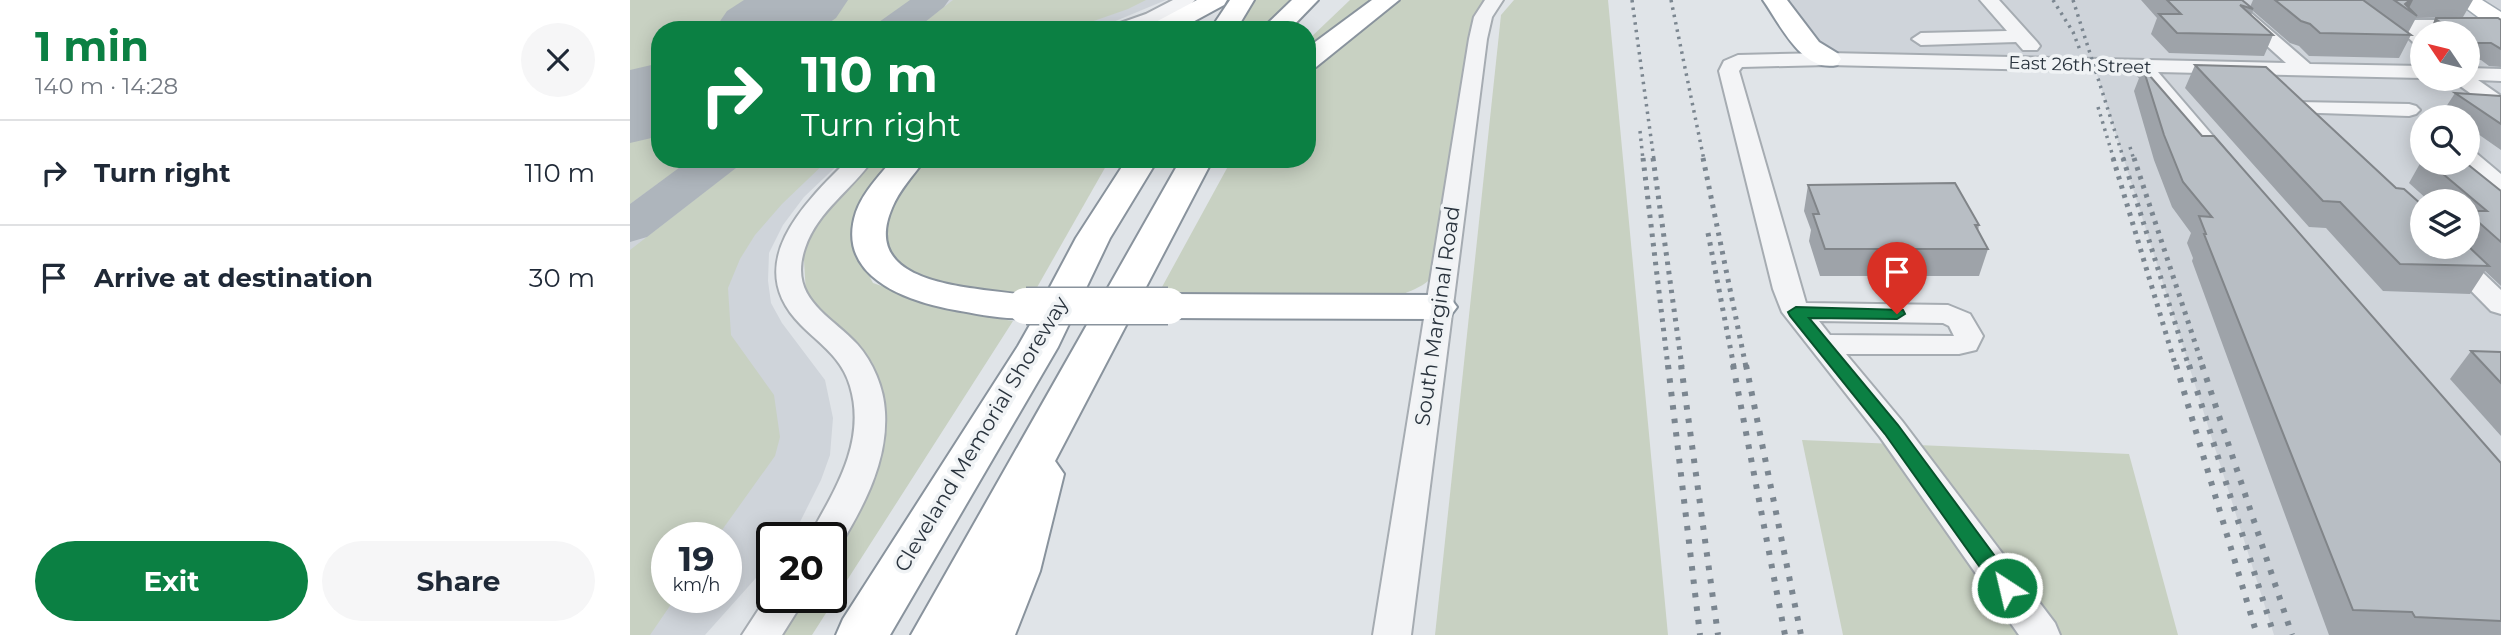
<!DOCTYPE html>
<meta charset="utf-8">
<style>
:root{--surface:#fff;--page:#f6f6f7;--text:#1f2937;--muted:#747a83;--line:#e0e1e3;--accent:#0b8043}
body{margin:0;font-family:Montserrat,sans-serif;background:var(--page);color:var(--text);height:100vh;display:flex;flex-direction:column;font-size:26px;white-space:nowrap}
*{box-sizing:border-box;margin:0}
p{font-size:23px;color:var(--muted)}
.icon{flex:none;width:38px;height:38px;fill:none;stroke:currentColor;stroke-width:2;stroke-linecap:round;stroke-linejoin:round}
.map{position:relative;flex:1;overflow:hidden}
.panel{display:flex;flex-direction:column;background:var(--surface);width:630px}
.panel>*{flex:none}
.guide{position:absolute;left:21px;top:21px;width:665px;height:147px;border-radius:28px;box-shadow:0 4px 18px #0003;background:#0b8043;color:#fff;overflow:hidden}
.needle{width:46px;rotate:305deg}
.tools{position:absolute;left:1780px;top:21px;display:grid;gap:14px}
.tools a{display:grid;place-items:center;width:70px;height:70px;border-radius:50%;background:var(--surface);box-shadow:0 4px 18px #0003;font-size:35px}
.speed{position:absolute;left:21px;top:522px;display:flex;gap:14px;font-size:35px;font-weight:700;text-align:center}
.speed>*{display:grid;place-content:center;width:91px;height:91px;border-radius:50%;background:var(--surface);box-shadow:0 4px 18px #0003;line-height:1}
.speed small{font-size:18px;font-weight:400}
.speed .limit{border:4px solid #111;border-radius:10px;background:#fff;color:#111}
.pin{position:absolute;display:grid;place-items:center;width:60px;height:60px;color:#fff;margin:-72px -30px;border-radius:50% 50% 50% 0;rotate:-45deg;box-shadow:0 0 7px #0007}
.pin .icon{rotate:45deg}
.me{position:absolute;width:77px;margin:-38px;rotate:325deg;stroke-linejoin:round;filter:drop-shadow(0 0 5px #0008)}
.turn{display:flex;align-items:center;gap:24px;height:147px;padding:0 35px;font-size:32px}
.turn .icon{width:91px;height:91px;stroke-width:2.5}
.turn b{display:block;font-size:49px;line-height:60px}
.round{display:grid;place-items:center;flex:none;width:74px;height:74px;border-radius:37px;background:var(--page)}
.overview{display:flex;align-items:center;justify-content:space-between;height:119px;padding:0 35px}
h1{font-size:42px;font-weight:700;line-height:52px;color:var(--accent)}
.cta{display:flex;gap:14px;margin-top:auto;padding:14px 35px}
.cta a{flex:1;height:80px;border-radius:42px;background:var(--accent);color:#fff;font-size:28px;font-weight:700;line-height:80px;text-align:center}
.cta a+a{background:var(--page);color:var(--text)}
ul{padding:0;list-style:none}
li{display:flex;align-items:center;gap:21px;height:105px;padding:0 35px;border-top:2px solid var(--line)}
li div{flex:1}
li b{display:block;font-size:26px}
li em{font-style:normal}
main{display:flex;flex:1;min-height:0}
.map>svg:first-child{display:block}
.built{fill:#cfd4da;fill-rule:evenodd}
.green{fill:#c8d1c2}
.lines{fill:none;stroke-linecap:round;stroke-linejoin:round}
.taxiway{fill:#aeb5bc;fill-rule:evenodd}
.runway{fill:#aeb5bc;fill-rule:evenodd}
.minor-casing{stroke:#a6acb2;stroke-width:4}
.major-casing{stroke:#a1aab2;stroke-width:3}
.highway-casing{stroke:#89939d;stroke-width:4}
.minor{fill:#f3f4f6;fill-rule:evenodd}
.major{fill:#fff;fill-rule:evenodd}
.highway{fill:#fff;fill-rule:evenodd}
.rail-far2{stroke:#7b8690;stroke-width:3.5;stroke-dasharray:2.5 5;stroke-linecap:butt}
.rail-far1{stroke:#7b8690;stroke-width:5;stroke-dasharray:3.5 6;stroke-linecap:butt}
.rail{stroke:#7b8690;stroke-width:6;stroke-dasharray:4.5 9;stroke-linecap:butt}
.highway-bridge-casing{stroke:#89939d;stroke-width:39;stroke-linecap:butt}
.highway-bridge{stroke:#fff;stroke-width:36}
.wall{fill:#9ea3a9}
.shaded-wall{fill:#818589}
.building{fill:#b8bec4;stroke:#818589;stroke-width:2}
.route{fill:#0b8043;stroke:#07532c;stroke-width:2}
.labels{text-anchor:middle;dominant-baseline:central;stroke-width:7;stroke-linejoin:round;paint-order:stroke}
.far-street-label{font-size:18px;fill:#2a343e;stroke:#f0f3f5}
.street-label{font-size:21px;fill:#2a343e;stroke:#f0f3f5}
</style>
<main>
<section class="panel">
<div class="overview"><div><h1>1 min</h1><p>140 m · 14:28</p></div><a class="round"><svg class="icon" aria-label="close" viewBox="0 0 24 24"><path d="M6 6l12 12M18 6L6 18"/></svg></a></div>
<ul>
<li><svg class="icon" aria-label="right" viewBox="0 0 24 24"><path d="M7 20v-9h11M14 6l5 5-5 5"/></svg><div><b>Turn right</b></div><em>110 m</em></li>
<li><svg class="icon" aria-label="arrive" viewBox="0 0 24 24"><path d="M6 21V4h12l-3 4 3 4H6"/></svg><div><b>Arrive at destination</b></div><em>30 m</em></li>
</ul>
<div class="cta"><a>Exit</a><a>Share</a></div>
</section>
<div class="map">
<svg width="1871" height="635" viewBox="0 0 1871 635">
<rect width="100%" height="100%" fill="#e0e4e8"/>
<!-- built -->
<g class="built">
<path d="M 0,0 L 536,0 L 464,30 L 30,30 L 30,159 L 214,159 L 174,197 L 153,225 L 139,253 L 138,281 L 141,303 L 152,323 L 195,380 L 203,418 L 200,455 L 191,480 L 169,524 L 160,537 L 142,537 L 142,560 L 75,635 L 0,635 ZM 37,537 L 96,537 L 96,597 L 37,597 Z"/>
<path d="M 1145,0 L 1871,0 L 1871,635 L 1644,635 L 1464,65 L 1198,59 ZM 1792,33 L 1838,33 L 1838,79 L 1792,79 ZM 1792,117 L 1838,117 L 1838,163 L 1792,163 ZM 1792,201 L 1838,201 L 1838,247 L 1792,247 Z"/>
</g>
<!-- green -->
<g class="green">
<polygon points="0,0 148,0 99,30 30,30 30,67 0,75"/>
<polygon points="205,0 281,0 240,30 160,30"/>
<polygon points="323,0 516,0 498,9 438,30 284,30"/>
<polygon points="620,0 663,0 630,30 601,30"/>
<polygon points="720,0 747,0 677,52 677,41"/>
<path d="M 771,0 L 856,0 L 835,69 L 804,247 C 818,281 787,288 761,299 L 526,298 L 602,159 L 677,159 L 677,73 Z"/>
<polygon points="884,0 978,0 1038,635 805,635 871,15"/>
<polygon points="30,119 30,159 62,159 0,204 0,135"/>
<polygon points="117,159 199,159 152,204 125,235 110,259 98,288 101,335 144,395 150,437 145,456 87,537 37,537 37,597 46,597 20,635 0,635 0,250"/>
<polygon points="239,159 264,159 244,180 229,212 229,257 243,283 324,311 383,321 182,635 150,635 178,597 201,597 201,555 240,483 253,425 249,379 242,362 220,336 187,309 176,294 173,244 187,214"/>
<polygon points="295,159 480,159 401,298 347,295 278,272 259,254 246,227 277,178"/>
<polygon points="1172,440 1499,454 1548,635 1213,635"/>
</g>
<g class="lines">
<!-- taxiway -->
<g class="taxiway">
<polygon points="280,0 319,0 314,7 285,30 244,30 249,22"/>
<polygon points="30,95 30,121 0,129 0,103"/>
<polygon points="61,159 112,159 106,168 17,237 0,242 0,204"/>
</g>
<!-- runway -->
<g class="runway">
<polygon points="114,0 218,0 206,18 189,30 84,30 97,11"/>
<polygon points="30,63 30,136 0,143 0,70"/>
</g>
<!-- minor casing -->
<g class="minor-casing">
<g id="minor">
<path d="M 543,0 L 565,0 C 546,22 507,30 480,30 L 482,26 L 516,14 Z"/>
<polygon points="855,0 873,0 862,17 857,39 781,635 743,635 839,39 844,17"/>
<polygon points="1350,0 1369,0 1407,42 1410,46 1407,50 1393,50 1386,42 1291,45 1282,39 1291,33 1377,31"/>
<path d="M 1586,0 L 1606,0 L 1680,64 L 1792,66 L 1792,78 L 1528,72 L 1607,164 L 1604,169 L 1588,169 L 1506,72 L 1198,65 L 1112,67 L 1109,71 L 1176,303 L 1318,305 L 1340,314 L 1353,336 L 1346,350 L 1329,354 L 1216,354 L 1272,421 L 1425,623 L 1430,635 L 1389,635 L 1250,437 L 1152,312 L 1143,289 L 1089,71 L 1094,61 L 1108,55 L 1198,53 L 1656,63 ZM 1189,321 L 1313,323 L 1319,326 L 1324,336 L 1200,335 Z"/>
<polygon points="1775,20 1871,20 1871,32 1793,32 1795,33 1792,33 1792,46 1785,44 1766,26"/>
<polygon points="1838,68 1871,69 1871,81 1848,80 1871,96 1871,112 1864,110 1826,83 1823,79 1838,79"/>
<polygon points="1667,102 1779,104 1786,106 1790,110 1786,114 1779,116 1660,112 1656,108 1660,104"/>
<polygon points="1838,151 1846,153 1871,174 1871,193 1863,191 1830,163 1838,163"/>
<path d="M 219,159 L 243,159 C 222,190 188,210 175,248 C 158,298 199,314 227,344 C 243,362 254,388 255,412 C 258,461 234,506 209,547 L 201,550 L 201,537 L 179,537 C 204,491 237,442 220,386 C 212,358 191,345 171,325 C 111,265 173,204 219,159 Z"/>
<polygon points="1798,247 1826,247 1871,290 1871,314 1861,311"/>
<polygon points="142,589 142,597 176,597 152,635 112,635"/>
</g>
</g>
<!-- major casing -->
<g class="major-casing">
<polygon id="major" points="1825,0 1852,0 1871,12 1871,30 1863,28"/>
</g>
<!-- highway casing -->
<g class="highway-casing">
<g id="highway">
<polygon points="567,0 597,0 594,5 548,30 516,30 520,25"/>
<polygon points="600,0 624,0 606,30 580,30"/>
<polygon points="662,0 688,0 659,30 631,30"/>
<polygon points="742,0 769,0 686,67 677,69 677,48"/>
<path d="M 1133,0 L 1157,0 L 1189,42 L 1207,53 L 1211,59 L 1207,65 C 1172,73 1150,24 1133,0 Z"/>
<path d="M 263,159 L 295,159 C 284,175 269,190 262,208 C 225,294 365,286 409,298 L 412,302 L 446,238 L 497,159 L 528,159 L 480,238 L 428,347 L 260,635 L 206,635 L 213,619 L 388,346 L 405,316 C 380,322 349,314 325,310 C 275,301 205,276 226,212 C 233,192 250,175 263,159 Z"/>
<polygon points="551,159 583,159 425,461 434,474 410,571 385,635 281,635"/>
<polygon points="538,294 808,295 821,299 827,307 821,315 808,319 538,318 525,314 519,306 525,298"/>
</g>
</g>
<!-- minor -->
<use href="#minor" class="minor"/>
<!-- major -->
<use href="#major" class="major"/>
<!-- highway -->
<use href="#highway" class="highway"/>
<!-- rail-far2 -->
<g class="rail-far2">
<polyline points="1002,0 1024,160"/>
<polyline points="1041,0 1074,160"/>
<polyline points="1423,0 1443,32 1450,50"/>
<polyline points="1443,0 1494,160"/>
<polyline points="1468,107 1484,160"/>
<polyline points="1010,131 1013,160"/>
<polyline points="1500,147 1504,160"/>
</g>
<!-- rail-far1 -->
<g class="rail-far1">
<polyline points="1013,158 1038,367"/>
<polyline points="1023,158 1052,367"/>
<polyline points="1073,158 1116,367"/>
<polyline points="1483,158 1546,367"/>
<polyline points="1493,158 1559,367"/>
<polyline points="1504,158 1573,367"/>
<polyline points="1078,233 1104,367"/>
</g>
<!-- rail -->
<g class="rail">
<polyline points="1038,365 1070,635"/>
<polyline points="1051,365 1088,635"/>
<polyline points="1103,365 1155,635"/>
<polyline points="1116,365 1171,635"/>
<polyline points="1546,365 1627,635"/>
<polyline points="1559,365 1644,635"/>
<polyline points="1572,365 1662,635"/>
</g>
<!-- highway-bridge casing -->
<g class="highway-bridge-casing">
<polyline id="highway-bridge" points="396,306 538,306"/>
</g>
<!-- highway-bridge -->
<use href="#highway-bridge" class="highway-bridge"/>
</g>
<!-- wall -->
<g class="wall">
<polygon points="1511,0 1612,0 1620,7 1623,0 1843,0 1833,17 1786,18 1778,33 1781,35 1769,58 1679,56 1669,46 1660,43 1623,11 1621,15 1643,35 1634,56 1539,53 1521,34 1527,18"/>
<polygon points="1806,18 1871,20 1871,67 1859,66 1851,60 1838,60 1838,33 1798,33"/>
<polygon points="1565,65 1766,188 1838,247 1838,201 1799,201 1779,183 1792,160 1792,163 1836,163 1871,191 1871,286 1855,271 1840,294 1753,291 1696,228 1679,227 1555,88"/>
<polygon points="1513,68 1572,136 1871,463 1871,635 1699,635 1562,261 1563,258 1557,243 1561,233 1542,207 1524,160 1504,91"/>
<polygon points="1825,93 1871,96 1871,150 1838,127 1838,117 1824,117 1814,110"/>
<polygon points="1178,185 1349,225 1348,231 1358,249 1349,276 1190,276 1179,241 1181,230 1174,211"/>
<polygon points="1841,351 1871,352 1871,436 1820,379"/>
</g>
<!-- shaded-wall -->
<polygon class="shaded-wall" points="1780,0 1783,0 1778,10 1775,4"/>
<!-- building -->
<g class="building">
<polygon points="1537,0 1612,0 1623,9 1610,5 1643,35 1547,33 1529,14 1551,14"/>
<polygon points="1645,0 1733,0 1781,35 1690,33 1680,24 1671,21"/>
<polygon points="1764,0 1780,0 1775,4 1787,16"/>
<polygon points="1806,18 1868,18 1871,20 1871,49 1861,43 1841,43 1838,40 1838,33 1827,33 1807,20 1804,24"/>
<polygon points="1565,65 1636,67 1766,188 1774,189 1792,205 1792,247 1838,246 1859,266 1770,264 1710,202 1693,201"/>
<polygon points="1513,68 1572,136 1584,136 1871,463 1871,621 1785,617 1782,612 1723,610 1574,234 1576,234 1569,216 1582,217 1553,182 1534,135"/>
<polygon points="1825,93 1871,96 1871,124"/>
<polygon points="1800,163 1836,163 1871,191 1871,242 1845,219 1838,219 1838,211 1857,211"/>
<polygon points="1325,183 1349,225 1345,225 1358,249 1195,249 1183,214 1189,214 1178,185"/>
<polygon points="1841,351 1871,352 1871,383"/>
</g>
<!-- route -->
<polygon class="route" points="1166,307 1273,310 1275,314 1267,319 1179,318 1268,425 1384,582 1387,588 1384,594 1377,597 1369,594 1255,434 1160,316 1158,312"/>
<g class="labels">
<!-- far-street labels -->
<g class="far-street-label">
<text transform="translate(1450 65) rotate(2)">East 26th Street</text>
</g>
<!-- street labels -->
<g class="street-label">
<text transform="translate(807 316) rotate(-82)">South Marginal Road</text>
<text transform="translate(351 434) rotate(-59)">Cleveland Memorial Shoreway</text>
</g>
</g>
</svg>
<div class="tools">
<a><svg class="needle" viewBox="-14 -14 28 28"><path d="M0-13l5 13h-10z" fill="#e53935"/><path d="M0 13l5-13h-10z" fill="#747a83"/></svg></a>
<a><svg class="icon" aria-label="search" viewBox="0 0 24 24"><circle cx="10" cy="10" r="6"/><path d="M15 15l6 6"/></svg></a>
<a><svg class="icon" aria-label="layers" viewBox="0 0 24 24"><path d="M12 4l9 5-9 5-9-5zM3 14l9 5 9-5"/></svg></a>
</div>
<div class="speed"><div>19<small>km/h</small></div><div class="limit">20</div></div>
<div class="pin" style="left:1267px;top:314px;background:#d93025"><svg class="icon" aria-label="arrive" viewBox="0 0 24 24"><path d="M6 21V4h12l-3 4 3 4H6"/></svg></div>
<svg class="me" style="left:1377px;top:588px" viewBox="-20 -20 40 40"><circle r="17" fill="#0b8043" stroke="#fff" stroke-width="3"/><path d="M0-11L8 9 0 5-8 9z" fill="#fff"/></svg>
<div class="guide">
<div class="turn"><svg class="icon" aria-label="right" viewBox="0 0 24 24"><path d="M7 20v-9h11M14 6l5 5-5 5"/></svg><div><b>110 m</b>Turn right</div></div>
</div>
</div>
</main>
